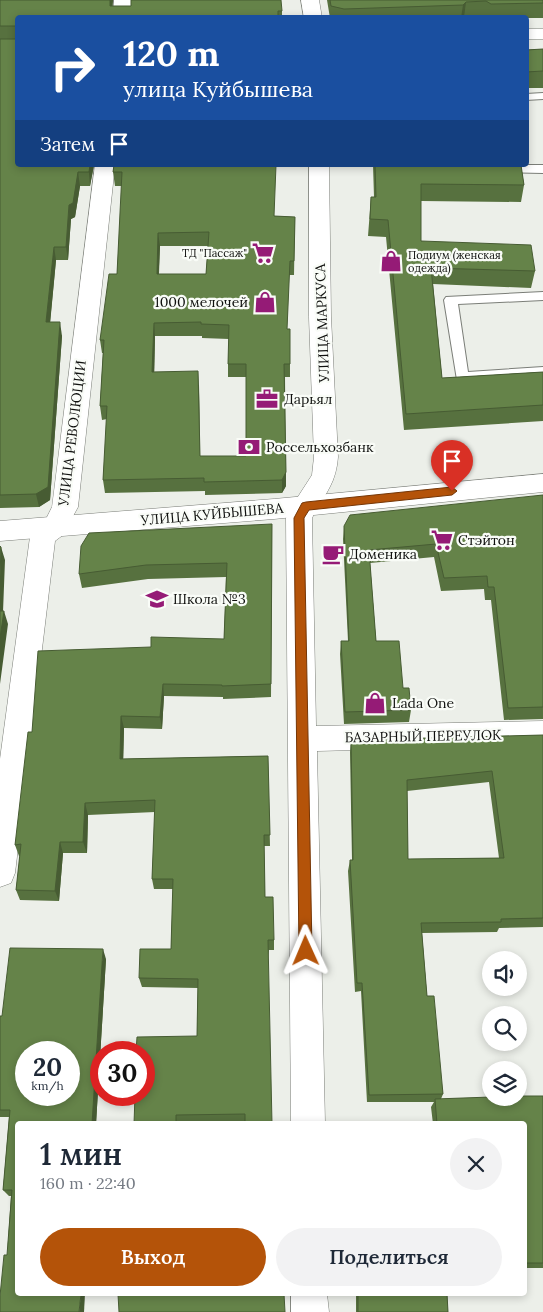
<!DOCTYPE html>
<html lang="ru">
<meta charset="utf-8">
<style>
:root{--surface:#fff;--page:#f2f2f3;--text:#1f2937;--muted:#747a83;--accent:#b45309}
body{margin:0;font-family:Lora,serif;background:var(--page);color:var(--text);height:100vh;display:flex;flex-direction:column;font-size:19px;white-space:nowrap}
*{box-sizing:border-box;margin:0}
p{font-size:16px;color:var(--muted)}
.icon{flex:none;width:28px;height:28px;fill:none;stroke:currentColor;stroke-width:2;stroke-linecap:round;stroke-linejoin:round}
.map{position:relative;flex:1;overflow:hidden}
.drawer{position:absolute;left:15px;top:1121px;width:512px;height:175px;display:flex;flex-direction:column;background:var(--surface);border-radius:5px;box-shadow:0 2px 8px #0003}
.drawer>*{flex:none}
.banner{position:absolute;left:15px;top:15px;width:514px;height:152px;border-radius:5px;box-shadow:0 2px 8px #0003;background:#1a4fa0;color:#fff;overflow:hidden}
.controls{position:absolute;left:482px;top:951px;display:grid;gap:10px}
.controls a{display:grid;place-items:center;width:45px;height:45px;border-radius:50%;background:var(--surface);box-shadow:0 2px 8px #0003;font-size:25px}
.speed{position:absolute;left:15px;top:1041px;display:flex;gap:10px;font-size:25px;font-weight:700;text-align:center}
.speed>*{display:grid;place-content:center;width:65px;height:65px;border-radius:50%;background:var(--surface);box-shadow:0 2px 8px #0003;line-height:1}
.speed small{font-size:12px;font-weight:400}
.speed .limit{border:8px solid #d22;background:#fff;color:#111}
.pin{position:absolute;display:grid;place-items:center;width:42px;height:42px;color:#fff;margin:-51px -21px;border-radius:50% 50% 50% 0;rotate:-45deg;box-shadow:0 0 5px #0007}
.pin .icon{rotate:45deg}
.me{position:absolute;width:55px;margin:-28px;rotate:359deg;stroke-linejoin:round;filter:drop-shadow(0 0 4px #0008)}
.turn{display:flex;align-items:center;gap:18px;height:105px;padding:0 25px;font-size:22px}
.turn .icon{width:65px;height:65px;stroke-width:2.5}
.turn b{display:block;font-size:35px;line-height:42px}
.then{display:flex;align-items:center;height:48px;padding:0 25px;background:#0003;gap:10px;font-size:19px}
.round{display:grid;place-items:center;flex:none;width:52px;height:52px;border-radius:26px;background:var(--page)}
.summary{display:flex;align-items:center;justify-content:space-between;height:85px;padding:0 25px}
h1{font-size:30px;font-weight:600;line-height:38px}
.cta{display:flex;gap:10px;margin-top:auto;padding:10px 25px}
.cta a{flex:1;height:58px;border-radius:30px;background:var(--accent);color:#fff;font-size:20px;font-weight:600;line-height:58px;text-align:center}
.cta a+a{background:var(--page);color:var(--text)}
.map>svg:first-child{display:block}
.lines{fill:none;stroke-linecap:round;stroke-linejoin:round}
.service-casing{stroke:#7b7e78;stroke-width:2}
.minor-casing{stroke:#7b7e78;stroke-width:1}
.tertiary-casing{stroke:#7b7e78;stroke-width:1}
.secondary-casing{stroke:#7b7e78;stroke-width:1}
.service{fill:#fff;fill-rule:evenodd}
.minor{fill:#fff;fill-rule:evenodd}
.tertiary{fill:#fff;fill-rule:evenodd}
.secondary{fill:#fff;fill-rule:evenodd}
.wall{fill:#57713f;fill-rule:evenodd}
.shaded-wall{fill:#475c33}
.building{fill:#658349;stroke:#475c33;fill-rule:evenodd}
.route{fill:#b45309;stroke:#753606}
.labels{text-anchor:middle;dominant-baseline:central;stroke-width:4.5;stroke-linejoin:round;paint-order:stroke}
.far-poi-label{font-size:11px;fill:#0f100e;stroke:#f9fcf7;text-anchor:end}
.poi-label{font-size:14px;fill:#0f100e;stroke:#f9fcf7;text-anchor:start}
.street-label{font-size:14px;fill:#0f100e;stroke:#f9fcf7}
</style>
<div class="map">
<svg width="543" height="1312" viewBox="0 0 543 1312">
<rect width="100%" height="100%" fill="#ecefe9"/>
<g class="lines">
<!-- service casing -->
<g class="service-casing">
<g id="service">
<polygon points="543,93 543,99 526,100 526,94"/>
<polygon points="497,165 543,165 543,173 499,172 493,168"/>
<polygon points="543,292 543,300 458,304 468,372 543,367 543,377 457,380 444,300 446,297"/>
</g>
</g>
<!-- minor casing -->
<g class="minor-casing">
<g id="minor">
<polygon points="114,0 132,0 131,18 113,18"/>
<polygon points="95,165 115,165 78,507 63,535 55,541 15,873 11,883 0,887 0,759 30,537 34,530 45,521 52,507"/>
<polygon points="305,496 314,499 318,506 312,518 316,726 543,721 543,745 317,751 325,1124 291,1124 286,518 296,499"/>
<polygon points="291,1294 327,1294 329,1312 291,1312"/>
</g>
</g>
<!-- tertiary casing -->
<g class="tertiary-casing">
<g id="tertiary">
<polygon points="301,0 319,0 322,18 304,18"/>
<rect x="526" y="29" width="17" height="10"/>
<path d="M 309,165 L 329,165 L 331,317 L 338,457 C 336,482 327,492 314,513 L 305,516 L 296,513 L 292,506 L 312,475 L 314,457 L 309,317 Z"/>
</g>
</g>
<!-- secondary casing -->
<g class="secondary-casing">
<polygon id="secondary" points="543,474 543,492 274,519 0,541 0,521 274,499"/>
</g>
<!-- service -->
<use href="#service" class="service"/>
<!-- minor -->
<use href="#minor" class="minor"/>
<!-- tertiary -->
<use href="#tertiary" class="tertiary"/>
<!-- secondary -->
<use href="#secondary" class="secondary"/>
</g>
<!-- wall -->
<g class="wall">
<polygon points="0,0 113,0 112,6 282,11 282,18 18,18 18,165 94,165 90,186 80,186 75,217 71,219 68,260 56,260 50,322 62,336 50,500 39,507 0,508"/>
<polygon points="327,0 543,0 543,18 486,18 484,17 464,18 330,18"/>
<polygon points="543,49 543,88 526,88 526,50"/>
<path d="M 114,165 L 275,216 L 295,217 L 294,275 L 289,275 L 287,329 L 290,329 L 290,377 L 285,377 L 286,486 L 282,493 L 205,495 L 205,491 L 105,493 L 103,480 L 107,419 L 102,420 L 100,406 L 103,353 L 102,353 L 100,340 L 117,274 L 122,186 L 115,186 L 113,172 ZM 160,246 L 208,246 L 206,274 L 159,274 ZM 155,336 L 202,336 L 202,338 L 229,339 L 228,364 L 228,377 L 246,377 L 246,456 L 200,456 L 199,385 L 154,372 Z"/>
<polygon points="373,165 521,165 524,185 521,202 421,201 421,241 535,271 531,288 433,284 442,378 543,372 543,421 404,430 386,237 368,236 371,197 374,197"/>
<polygon points="543,495 543,719 504,720 491,600 485,600 484,589 441,591 434,557 370,563 376,641 403,688 411,710 409,722 344,724 340,654 341,641 348,641 343,539 344,526"/>
<polygon points="272,524 271,697 223,699 223,697 164,696 162,729 124,728 123,759 268,756 270,846 264,846 265,897 274,940 274,950 269,950 245,1121 134,1124 197,1036 198,988 142,987 139,978 171,949 173,889 154,889 152,879 155,812 88,815 87,853 63,853 59,901 20,900 16,890 20,856 19,856 15,845 32,732 151,647 224,639 226,577 148,579 82,588 79,574"/>
<path d="M 543,735 L 543,927 L 499,928 L 497,932 L 422,933 L 427,996 L 443,1094 L 441,1099 L 543,1096 L 543,1268 L 525,1268 L 525,1124 L 433,1124 L 431,1107 L 434,1102 L 367,1102 L 361,991 L 355,992 L 348,871 L 350,860 L 352,860 L 350,752 L 351,740 ZM 489,782 L 499,858 L 408,859 L 407,791 Z"/>
<polygon points="106,959 96,1124 18,1124 7,1255 11,1196 9,1196 3,1190 9,1117 0,1117 0,1016 2,1016"/>
<polygon points="356,1294 447,1294 448,1312 356,1312"/>
</g>
<!-- shaded-wall -->
<g class="shaded-wall">
<polygon points="110,0 113,0 112,18 110,6"/>
<polygon points="466,2 464,17 461,18 463,5"/>
<polygon points="90,165 94,165 90,186 89,172"/>
<polygon points="78,172 80,186 75,217 71,219 68,260 66,247 69,205"/>
<polygon points="158,233 160,246 158,287 157,274"/>
<polygon points="54,247 56,260 49,335 46,322"/>
<polygon points="60,322 62,336 50,500 39,507 36,494"/>
<polygon points="154,323 155,336 154,386 152,372"/>
<polygon points="198,371 199,385 200,470 200,456"/>
<polygon points="286,472 286,486 282,493 282,480"/>
<polygon points="1,547 5,560 3,612 4,611 8,624 0,684 0,577"/>
<polygon points="163,684 164,696 162,729 160,717"/>
<polygon points="121,716 124,728 123,771 120,759"/>
<polygon points="85,803 88,815 87,853 83,842"/>
<polygon points="60,842 63,853 59,901 55,891"/>
<polygon points="103,949 106,959 96,1124 92,1124"/>
<polygon points="81,1294 85,1294 84,1312 79,1312"/>
</g>
<!-- building -->
<g class="building">
<polygon points="0,0 110,0 110,6 131,6 131,0 281,0 282,11 278,11 278,18 18,18 18,165 90,165 89,172 78,172 73,203 69,205 66,247 54,247 46,322 60,322 48,487 36,494 0,495 0,39 17,39 17,26 0,26"/>
<polygon points="330,0 543,0 543,3 491,4 486,1 466,2 463,5 344,9 331,6"/>
<polygon points="543,49 543,71 526,72 526,50"/>
<path d="M 114,165 L 276,165 L 274,216 L 295,217 L 294,261 L 290,261 L 287,329 L 290,329 L 290,364 L 284,364 L 286,472 L 282,480 L 204,482 L 204,478 L 103,480 L 107,406 L 100,406 L 104,340 L 100,340 L 109,274 L 117,274 L 122,172 L 113,172 ZM 209,232 L 206,274 L 157,274 L 158,233 ZM 201,322 L 201,324 L 229,325 L 228,364 L 246,364 L 246,456 L 200,456 L 198,371 L 152,372 L 154,323 Z"/>
<polygon points="375,165 521,165 524,185 421,184 421,241 531,245 535,271 431,268 442,378 543,372 543,405 406,414 388,220 370,219 371,197 376,197"/>
<polygon points="543,495 543,707 508,708 494,587 488,587 487,576 444,578 436,544 369,550 376,641 399,641 403,688 409,688 411,710 345,712 341,641 349,641 344,526 350,515"/>
<polygon points="272,524 271,684 222,686 222,685 163,684 160,717 121,716 120,759 268,756 270,835 264,835 265,897 273,897 274,940 268,940 272,1124 245,1124 245,1114 176,1115 176,1124 134,1124 135,1095 144,1095 144,1052 136,1052 137,1037 197,1036 198,979 139,978 140,949 171,949 173,879 152,879 155,800 85,803 83,842 60,842 55,891 16,890 21,844 15,845 28,732 32,732 38,651 151,647 151,637 224,639 227,563 146,565 79,574 81,546 89,533"/>
<polygon points="0,546 1,547 0,577"/>
<polygon points="0,611 4,611 0,638"/>
<path d="M 543,735 L 543,918 L 501,919 L 501,922 L 421,923 L 427,996 L 434,996 L 443,1094 L 369,1095 L 362,983 L 357,983 L 350,860 L 353,860 L 351,740 ZM 492,771 L 504,858 L 408,859 L 407,780 Z"/>
<path d="M 10,948 L 103,949 L 92,1124 L 18,1124 L 18,1294 L 81,1294 L 79,1312 L 0,1312 L 0,1296 L 4,1255 L 7,1255 L 12,1190 L 3,1190 L 10,1110 L 0,1110 L 0,1016 L 2,1016 ZM 26,1052 L 69,1052 L 69,1095 L 26,1095 Z"/>
<polygon points="519,1096 543,1096 543,1263 525,1263 525,1124 437,1124 435,1099 491,1097 519,1098"/>
<polygon points="118,1294 284,1294 285,1312 119,1312"/>
<polygon points="358,1294 447,1294 448,1312 358,1312"/>
</g>
<!-- route -->
<polygon class="route" points="452,487 457,491 452,495 309,510 304,518 312,951 310,955 306,957 301,955 299,951 294,518 302,503 306,502"/>
<!-- icons -->
<defs>
<g id="supermarket-bare" transform="scale(1.725)"><path d="M-6-5.5h2.5l.6 2H6L4.5 2H-2.5L-4.4-4H-6ZM-1.5 3.2a1.3 1.3 0 1 0 .1 0ZM3 3.2a1.3 1.3 0 1 0 .1 0Z" fill="#951b76" stroke="#f9fcf7" stroke-width="2.5" paint-order="stroke"/></g>
<g id="shop-bare" transform="scale(1.725)"><path d="M-5-2.5h2.3a2.7 3.5 0 0 1 5.4 0H5L5.5 6h-11ZM-1.5-2.5h3a1.5 2.3 0 0 0-3 0Z" fill="#951b76" stroke="#f9fcf7" stroke-width="2.5" paint-order="stroke"/></g>
<g id="office-bare" transform="scale(1.725)"><path d="M-6-3h4V-5.5h4V-3h4V5H-6ZM-1-4.5V-3h2v-1.5ZM-6 0V1H6V0Z" fill="#951b76" stroke="#f9fcf7" stroke-width="2.5" paint-order="stroke"/></g>
<g id="bank-bare" transform="scale(1.725)"><path d="M-6-4H6V4H-6ZM0-2.3a2.3 2.3 0 1 0 0 4.6a2.3 2.3 0 1 0 0-4.6Z" fill="#951b76" stroke="#f9fcf7" stroke-width="2.5" paint-order="stroke"/></g>
<g id="cafe-bare" transform="scale(1.725)"><path d="M-5.5-4.5H6V0H3Q3 3.5 0 3.5H-2.5Q-5.5 3.5-5.5 0ZM3-3.2v2h1.7v-2ZM-6 4.5H4V6H-6Z" fill="#951b76" stroke="#f9fcf7" stroke-width="2.5" paint-order="stroke"/></g>
<g id="school-bare" transform="scale(1.725)"><path d="M0-5L7-2L0 1L-7-2ZM-4 1L0 2.5L4 1V4Q0 6-4 4Z" fill="#951b76" stroke="#f9fcf7" stroke-width="2.5" paint-order="stroke"/></g>
</defs>
<g fill-rule="evenodd">
<use href="#supermarket-bare" x="263" y="253"/>
<use href="#shop-bare" x="391" y="261"/>
<use href="#shop-bare" x="265" y="302"/>
<use href="#office-bare" x="267" y="399"/>
<use href="#bank-bare" x="249" y="447"/>
<use href="#supermarket-bare" x="442" y="540"/>
<use href="#cafe-bare" x="333" y="554"/>
<use href="#school-bare" x="157" y="599"/>
<use href="#shop-bare" x="375" y="703"/>
</g>
<g class="labels">
<!-- far-poi labels -->
<g class="far-poi-label">
<text x="247" y="253">ТД "Пассаж"</text>
<text x="408" y="255" text-anchor="start">Подиум (женская<tspan x="408" dy="13">одежда)</tspan></text>
</g>
<!-- poi labels -->
<g class="poi-label">
<text x="248" y="302" text-anchor="end">1000 мелочей</text>
<text x="284" y="399">Дарьял</text>
<text x="266" y="447">Россельхозбанк</text>
<text x="458" y="540">Стэйтон</text>
<text x="349" y="554">Доменика</text>
<text x="173" y="599">Школа №3</text>
<text x="392" y="703">Lada One</text>
</g>
<!-- street labels -->
<g class="street-label">
<text transform="translate(322 323) rotate(-92)">УЛИЦА МАРКУСА</text>
<text transform="translate(72 433) rotate(-83)">УЛИЦА РЕВОЛЮЦИИ</text>
<text transform="translate(212 514) rotate(-5)">УЛИЦА КУЙБЫШЕВА</text>
<text transform="translate(423 736) rotate(-1)">БАЗАРНЫЙ ПЕРЕУЛОК</text>
</g>
</g>
</svg>
<div class="controls">
<a><svg class="icon" aria-label="sound" viewBox="0 0 24 24"><path d="M4 9h4l5-4v14l-5-4H4zM17 9q2 3 0 6"/></svg></a>
<a><svg class="icon" aria-label="search" viewBox="0 0 24 24"><circle cx="10" cy="10" r="6"/><path d="M15 15l6 6"/></svg></a>
<a><svg class="icon" aria-label="layers" viewBox="0 0 24 24"><path d="M12 4l9 5-9 5-9-5zM3 14l9 5 9-5"/></svg></a>
</div>
<div class="speed"><div>20<small>km/h</small></div><div class="limit">30</div></div>
<div class="pin" style="left:452px;top:491px;background:#d93025"><svg class="icon" aria-label="arrive" viewBox="0 0 24 24"><path d="M6 21V4h12l-3 4 3 4H6"/></svg></div>
<svg class="me" style="left:306px;top:951px" viewBox="-20 -20 40 40"><path d="M0-17L14 15 0 8-14 15z" fill="#b45309" stroke="#fff" stroke-width="4"/></svg>
<div class="banner">
<div class="turn"><svg class="icon" aria-label="right" viewBox="0 0 24 24"><path d="M7 20v-9h11M14 6l5 5-5 5"/></svg><div><b>120 m</b>улица Куйбышева</div></div>
<div class="then">Затем<svg class="icon" aria-label="arrive" viewBox="0 0 24 24"><path d="M6 21V4h12l-3 4 3 4H6"/></svg></div>
</div>
<section class="drawer">
<div class="summary"><div><h1>1 мин</h1><p>160 m · 22:40</p></div><a class="round"><svg class="icon" aria-label="close" viewBox="0 0 24 24"><path d="M6 6l12 12M18 6L6 18"/></svg></a></div>
<div class="cta"><a>Выход</a><a>Поделиться</a></div>
</section>
</div>
